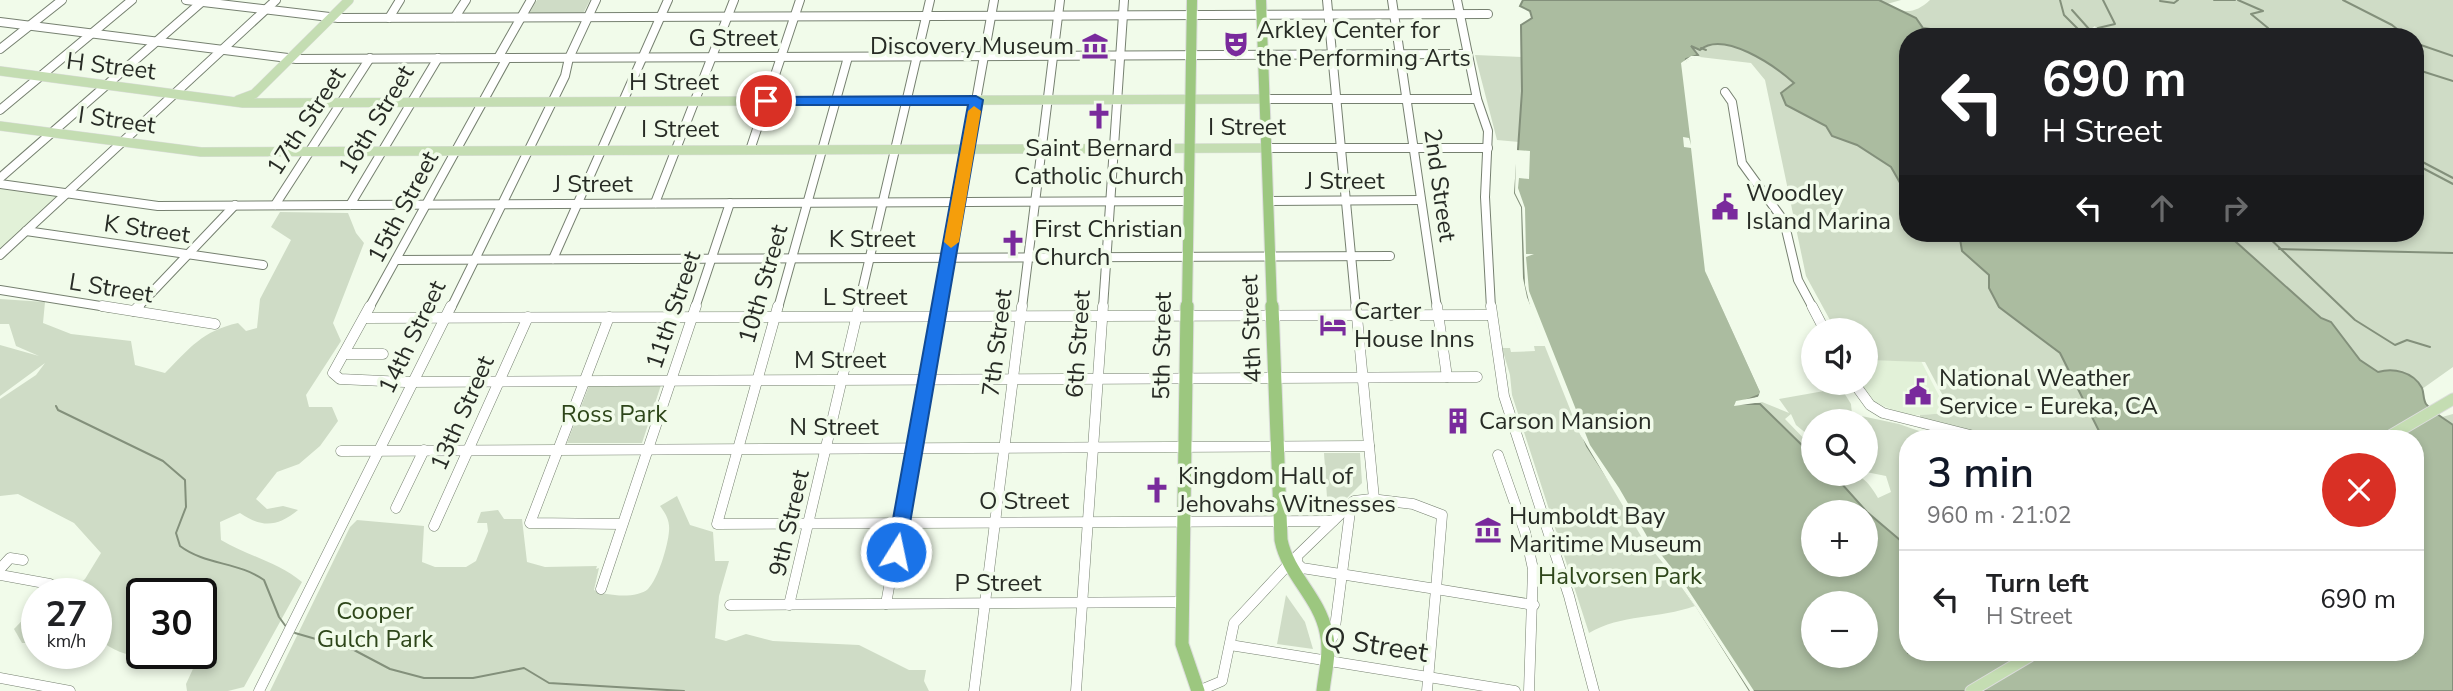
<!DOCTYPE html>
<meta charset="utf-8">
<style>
:root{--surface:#fff;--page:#f6f6f6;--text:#202124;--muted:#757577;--line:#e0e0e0;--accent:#111827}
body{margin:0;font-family:"Nunito Sans",sans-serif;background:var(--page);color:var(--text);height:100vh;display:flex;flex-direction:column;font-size:26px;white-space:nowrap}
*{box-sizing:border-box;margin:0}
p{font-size:23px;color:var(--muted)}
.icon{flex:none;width:38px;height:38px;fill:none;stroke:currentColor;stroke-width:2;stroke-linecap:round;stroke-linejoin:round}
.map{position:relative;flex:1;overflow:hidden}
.panel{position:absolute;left:1899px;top:430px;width:525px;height:231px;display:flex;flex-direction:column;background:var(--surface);border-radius:28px;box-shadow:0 4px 10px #0003}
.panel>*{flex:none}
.top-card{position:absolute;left:1899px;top:28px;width:525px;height:214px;border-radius:28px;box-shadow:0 4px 10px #0003;background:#202124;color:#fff;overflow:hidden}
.controls{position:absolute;left:1801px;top:318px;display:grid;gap:14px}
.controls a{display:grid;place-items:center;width:77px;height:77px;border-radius:50%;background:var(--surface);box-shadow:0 4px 10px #0003;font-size:35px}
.speed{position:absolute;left:21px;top:578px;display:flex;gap:14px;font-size:35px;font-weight:700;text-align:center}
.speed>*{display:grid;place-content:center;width:91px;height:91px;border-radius:50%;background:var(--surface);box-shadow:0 4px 10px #0003;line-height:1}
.speed small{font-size:18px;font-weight:400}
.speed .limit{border:4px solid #111;border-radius:10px;background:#fff;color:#111}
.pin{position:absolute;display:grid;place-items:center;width:60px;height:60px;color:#fff;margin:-30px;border:4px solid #fff;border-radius:50%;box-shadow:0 2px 7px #0007}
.me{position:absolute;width:77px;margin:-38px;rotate:10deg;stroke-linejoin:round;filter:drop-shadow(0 0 5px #0008)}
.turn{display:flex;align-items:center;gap:24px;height:147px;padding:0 28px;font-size:32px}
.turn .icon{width:91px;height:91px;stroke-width:2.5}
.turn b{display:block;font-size:49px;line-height:60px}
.lanes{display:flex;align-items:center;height:66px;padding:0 28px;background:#0003;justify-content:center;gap:35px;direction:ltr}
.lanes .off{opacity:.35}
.round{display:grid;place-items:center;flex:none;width:74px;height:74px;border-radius:37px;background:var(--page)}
.headline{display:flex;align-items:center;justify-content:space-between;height:119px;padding:0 28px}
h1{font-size:42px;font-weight:600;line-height:52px;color:var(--accent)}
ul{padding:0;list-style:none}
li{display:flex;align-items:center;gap:21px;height:98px;padding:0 28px;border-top:2px solid var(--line)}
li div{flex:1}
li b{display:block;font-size:26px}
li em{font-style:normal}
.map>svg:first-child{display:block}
.built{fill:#e2f1d8}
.green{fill:#cfdcc6;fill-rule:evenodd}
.water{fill:#abbca0;stroke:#83907b;stroke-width:2;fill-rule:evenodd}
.pier{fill:#f1fbea}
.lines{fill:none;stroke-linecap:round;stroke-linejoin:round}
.stream{stroke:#83907b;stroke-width:2}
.minor-far1-casing{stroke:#768070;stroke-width:10}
.minor-casing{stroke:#768070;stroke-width:11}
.major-far1-casing{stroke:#dcdddc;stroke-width:10}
.major-casing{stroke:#dcdddc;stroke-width:13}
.highway-far1-casing{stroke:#dcdddc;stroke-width:12}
.highway-casing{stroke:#dcdddc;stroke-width:15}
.minor-far1{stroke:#fff;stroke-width:8}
.minor{stroke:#fff;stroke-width:10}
.major-far1{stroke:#c4ddb2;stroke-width:9}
.major{stroke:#c4ddb2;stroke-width:11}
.highway-far1{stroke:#9cc77f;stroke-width:10}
.highway{stroke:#9cc77f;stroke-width:13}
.route{fill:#1a73e8;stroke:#114b97;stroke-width:2}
.slow{fill:#f59e0b}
.labels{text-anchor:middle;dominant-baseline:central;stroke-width:7;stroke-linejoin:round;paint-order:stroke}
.poi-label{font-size:24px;fill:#272b25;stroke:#f1fbea;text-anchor:start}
.street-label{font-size:24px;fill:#272b25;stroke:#f1fbea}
.park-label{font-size:24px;fill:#2e461a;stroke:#f1fbea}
.near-street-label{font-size:28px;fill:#272b25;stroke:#f1fbea}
</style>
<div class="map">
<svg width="2453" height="691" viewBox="0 0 2453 691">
<rect width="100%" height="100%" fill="#f1fbea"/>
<!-- built -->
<g class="built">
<polygon points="0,184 67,194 0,255"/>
<polygon points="1866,360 1921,361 1948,413 1907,416 1872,401 1859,383 1866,383"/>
</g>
<!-- green -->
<g class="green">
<polygon points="537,0 590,0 583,14 529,14"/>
<polygon points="1682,0 1907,152 1908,233 2012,233 2211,439 2009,439 1920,419 1920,415 1948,413 1950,409 1925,362 1866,360 1866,331 1836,331 1806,276 1765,80 1751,63 1691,56"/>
<path d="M 1868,0 L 1901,0 L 1887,4 C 1903,14 1915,14 1930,0 L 2453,0 L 2453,367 L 2422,389 L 2425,402 L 2442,417 L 2453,414 L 2453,470 L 2208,233 L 2415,233 L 2415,37 L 2100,37 L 2095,26 L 2085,33 L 2080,31 L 2083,37 L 1928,37 Z"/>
<polygon points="1531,19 1519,150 1519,142 1497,140 1475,55 1522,57"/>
<path d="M 280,212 L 348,213 L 356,233 L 364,243 L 333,323 L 341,341 L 306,395 L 309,407 L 332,407 L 338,421 L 320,446 L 299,464 L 277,472 L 256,499 L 267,509 L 283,506 L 298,510 C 277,527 262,528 240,513 L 220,522 L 221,540 C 248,556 278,562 302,582 L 244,687 L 228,691 L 187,691 L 186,684 L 198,658 L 189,653 L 201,653 L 201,593 L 142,593 L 142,653 L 166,653 C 134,658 123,657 96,638 L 96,593 L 69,593 L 85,579 L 101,553 L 74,523 L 18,494 L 0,496 L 0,399 L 36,375 L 45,363 L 0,396 L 0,345 L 39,356 L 16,346 L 9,324 L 0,324 L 0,299 L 45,302 L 43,323 L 71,334 L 131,341 L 135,365 L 165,373 C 190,348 202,331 238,323 L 246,331 L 257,328 L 260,299 L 291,240 L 271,227 Z"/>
<path d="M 1534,346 L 1547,346 L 1580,434 L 1607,478 L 1683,582 L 1663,561 L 1695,606 C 1659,619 1621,614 1589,633 L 1512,395 L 1510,375 L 1502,348 L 1510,348 L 1511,352 L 1535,351 Z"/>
<polygon points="661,385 642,443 567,443 589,386"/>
<path d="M 1841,388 L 1851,404 L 1852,414 L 1899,424 L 1942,439 L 1908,439 L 1907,642 L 1866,604 L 1866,513 L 1813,513 L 1734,406 L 1762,402 L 1789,413 L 1779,399 ZM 1791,414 L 1796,425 L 1813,439 L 1813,422 L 1866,422 L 1866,472 L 1886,476 L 1891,492 L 1878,498 C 1860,465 1846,474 1813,474 L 1813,448 L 1785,419 Z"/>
<polygon points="1324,453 1360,453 1362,483 1333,512 1328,512"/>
<path d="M 677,496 L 690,525 L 713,532 L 715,561 L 729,561 L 719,596 L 715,638 L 726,641 L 746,634 L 773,641 L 859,645 L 909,670 L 926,670 L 924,681 L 929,691 L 270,691 L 350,527 L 357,520 L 424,526 L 422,562 L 435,567 L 466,567 L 476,561 L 488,531 L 487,523 L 477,523 L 481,512 L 498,510 L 504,519 L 522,519 L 527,562 L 545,567 L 597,566 L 596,569 L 599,568 L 594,590 C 606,596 637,599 648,589 C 658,579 668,546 669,531 C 670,521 666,514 660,506 Z"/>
<polygon points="1286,595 1305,622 1313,649 1277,644"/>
<polygon points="37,605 37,643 22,643 14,629"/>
</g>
<!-- water -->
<path class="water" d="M 1523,0 L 1879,0 L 1916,18 L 1923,28 L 1937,30 L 1947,37 L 1908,37 L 1907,195 L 1891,167 L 1857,145 L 1832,136 L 1826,126 L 1786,105 L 1781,93 L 1794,83 C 1774,65 1723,30 1700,50 L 1691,46 L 1698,55 L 1686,59 L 1684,66 L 1708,275 L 1762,394 L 1737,404 L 1760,404 L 1813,456 L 1813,474 L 1833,474 L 1867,512 L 1907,546 L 1908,653 L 2142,653 L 2148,656 L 2151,653 L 2415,653 L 2415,439 L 2103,439 L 2060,353 L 1999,307 L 1989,288 L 1989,275 L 1962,251 L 1959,233 L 2226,233 L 2321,318 L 2331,322 L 2360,360 L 2378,372 C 2393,368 2413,371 2422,388 C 2424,393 2423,399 2426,404 C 2432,412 2445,419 2453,425 L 2453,691 L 1750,691 L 1682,583 L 1644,534 L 1587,446 L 1528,297 L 1524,278 L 1522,207 L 1515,193 L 1522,91 L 1521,25 L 1532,18 L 1530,11 L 1520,6 ZM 1813,513 L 1866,513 L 1866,565 L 1813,565 ZM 1813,604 L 1866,604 L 1866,656 L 1813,656 Z"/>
<!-- pier -->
<g class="pier">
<polygon points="1691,56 1701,56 1687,60 1686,66 1710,270 1765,393 1760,401 1762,402 1734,406 1736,401 1758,397 1760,392 1705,271 1691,148 1684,147 1683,137 1689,138 1691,145 1681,63"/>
<polygon points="1516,150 1530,151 1529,179 1519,178 1518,188 1525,208 1526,254 1534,254 1526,257 1529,291 1590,445 1619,488 1648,538 1683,582 1754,691 1750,691 1684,589 1641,536 1580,434 1532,314 1525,285 1522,207 1515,193"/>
</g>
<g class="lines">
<!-- stream -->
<g class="stream">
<polyline points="2060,0 2064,15 2079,30"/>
<polyline points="2214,0 2235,0"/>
<polyline points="2238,0 2263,11 2251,14 2268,28 2264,32 2272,37"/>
<polyline points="2343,0 2392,25 2407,37"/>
<polyline points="2160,1 2174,3 2178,0"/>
<polyline points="2072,10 2089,29"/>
<polyline points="2098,28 2115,24 2103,0"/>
<polyline points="2415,43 2453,56"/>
<polyline points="1701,48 1706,50"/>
<polyline points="2415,69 2453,81"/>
<polyline points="2415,158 2453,178"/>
<polyline points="2415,164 2453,184"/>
<polyline points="2264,233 2355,320 2395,345 2407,340 2430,347"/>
<polyline points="2279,249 2453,253"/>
<path d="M 56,406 L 58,410 L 163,461 L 185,480 L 186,507 L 176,533 L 180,546 C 205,565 239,562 264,580 L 279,617 L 287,628"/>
<polyline points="295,633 354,650 390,669 424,678 473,678 524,668 549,683 684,691"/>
</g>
<!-- minor-far1 casing -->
<g class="minor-far1-casing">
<g id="minor-far1">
<polyline points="186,0 338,18 1488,14"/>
<polyline points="1327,0 1356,308"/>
<polyline points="1392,0 1437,308"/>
<polyline points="1457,0 1477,99 1488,131 1485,197 1491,308"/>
<polyline points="455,17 466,0"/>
<polyline points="389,18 400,0"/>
<polyline points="0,22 296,59 1468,54"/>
<polyline points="0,49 62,0"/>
<polyline points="498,58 531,0"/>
<polyline points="1725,92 1732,102 1742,163 1784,221 1798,280 1813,308"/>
<polyline points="1264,99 1477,99"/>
<polyline points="0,110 132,0"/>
<polyline points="1266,148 1488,148"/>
<polyline points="750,150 800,0"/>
<polyline points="0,178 204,0"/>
<polyline points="0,184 158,206 1188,201"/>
<polyline points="1268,201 1421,200"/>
<polyline points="655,203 734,0"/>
<polyline points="275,205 370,58"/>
<polyline points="350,205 438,58"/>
<polyline points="26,231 263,265"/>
<polyline points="0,255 276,0"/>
<polyline points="553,259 668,0"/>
<polyline points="396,260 1390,256"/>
<polyline points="0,290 113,308"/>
<polyline points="137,308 235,205"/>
<polyline points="369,308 507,58"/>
<polyline points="451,308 565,76 569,58 596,0"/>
<polyline points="695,308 730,203"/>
<polyline points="778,308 848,57"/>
<polyline points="858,308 930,0"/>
<polyline points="939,308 994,0"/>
<polyline points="1022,308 1060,0"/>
<polyline points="1103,308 1124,0"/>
</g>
</g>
<!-- minor casing -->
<g class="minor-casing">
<g id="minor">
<polyline points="102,306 215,324"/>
<polyline points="370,306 333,373 340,379 405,382 1477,377"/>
<polyline points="778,306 717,524 1333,521"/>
<polyline points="1356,306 1374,499"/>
<polyline points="1437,306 1447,377"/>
<polyline points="1491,306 1504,396 1569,596 1594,691"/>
<polyline points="1812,306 1825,331"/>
<polyline points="134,311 139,306"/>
<polyline points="609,317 530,523 622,524"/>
<polyline points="365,318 1491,315"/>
<polyline points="344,354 383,354"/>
<polyline points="1854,383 1870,405 1883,413 1986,439"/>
<polyline points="341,451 1369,446"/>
<polyline points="1498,455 1525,532 1533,569 1529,691"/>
<polygon points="1371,499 1413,504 1442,515 1436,589 1302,568 1297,563 1297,556 1354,501"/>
<polyline points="396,508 424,450"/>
<polyline points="434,526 528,317"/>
<polyline points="0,569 10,558 23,560"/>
<polyline points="0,575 50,584"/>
<polyline points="601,589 696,306"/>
<polyline points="1436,589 1534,605"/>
<polyline points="886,604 939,306"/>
<polyline points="730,605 1182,602"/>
<polyline points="789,605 859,306"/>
<polyline points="1329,643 1334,635 1351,504"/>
<polyline points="1230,645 1515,691"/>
<polyline points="0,678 70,691"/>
<polyline points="259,691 451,306"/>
<polyline points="974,691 1022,306"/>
<polyline points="1076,691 1103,306"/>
<polyline points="1198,691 1222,681 1234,623 1287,566"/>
<polyline points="1427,691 1436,589"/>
</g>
</g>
<!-- major-far1 casing -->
<g class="major-far1-casing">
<g id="major-far1">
<polyline points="0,71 243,103 1264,99"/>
<polyline points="238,100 254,94 349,0"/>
<polyline points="0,126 201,152 1266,148"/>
</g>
</g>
<!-- major casing -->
<g class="major-casing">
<g id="major">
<polyline points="2385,439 2453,399"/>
<polyline points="1971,691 2035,653"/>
</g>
</g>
<!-- highway-far1 casing -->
<g class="highway-far1-casing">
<g id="highway-far1">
<polyline points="1261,0 1272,308"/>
<polyline points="1187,308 1192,0"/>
</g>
</g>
<!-- highway casing -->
<g class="highway-casing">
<g id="highway">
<polyline points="1187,306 1182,644 1198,691"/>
<path d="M 1272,306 L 1281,540 C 1288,575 1319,597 1326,632 C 1331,651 1325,672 1323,691"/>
</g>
</g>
<!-- minor-far1 -->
<use href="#minor-far1" class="minor-far1"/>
<!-- minor -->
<use href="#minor" class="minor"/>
<!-- major-far1 -->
<use href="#major-far1" class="major-far1"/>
<!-- major -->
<use href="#major" class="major"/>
<!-- highway-far1 -->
<use href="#highway-far1" class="highway-far1"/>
<!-- highway -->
<use href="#highway" class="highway"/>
</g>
<!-- route -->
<polygon class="route" points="976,96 983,100 905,552 896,559 887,552 968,105 766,105 759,101 766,97"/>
<!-- slow -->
<polygon class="slow" points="974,106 981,111 959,242 951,248 944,242 968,111"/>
<!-- icons -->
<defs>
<g id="theatre-bare" transform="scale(2.1)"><path d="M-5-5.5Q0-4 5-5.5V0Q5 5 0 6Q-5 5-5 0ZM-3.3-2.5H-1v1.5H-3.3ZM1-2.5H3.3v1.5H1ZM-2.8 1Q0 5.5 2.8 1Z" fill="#792a9c" stroke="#f1fbea" stroke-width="2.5" paint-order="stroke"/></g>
<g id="museum-bare" transform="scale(2.1)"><path d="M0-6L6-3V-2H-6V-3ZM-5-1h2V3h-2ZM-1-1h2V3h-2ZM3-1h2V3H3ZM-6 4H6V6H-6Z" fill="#792a9c" stroke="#f1fbea" stroke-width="2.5" paint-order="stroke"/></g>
<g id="church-bare" transform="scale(2.1)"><path d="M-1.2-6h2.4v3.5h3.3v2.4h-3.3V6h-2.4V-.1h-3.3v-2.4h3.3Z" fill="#792a9c" stroke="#f1fbea" stroke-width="2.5" paint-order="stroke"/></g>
<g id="civic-bare" transform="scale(2.1)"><path d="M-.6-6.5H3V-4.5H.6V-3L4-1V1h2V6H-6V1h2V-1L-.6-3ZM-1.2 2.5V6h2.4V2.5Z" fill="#792a9c" stroke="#f1fbea" stroke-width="2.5" paint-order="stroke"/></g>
<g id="hotel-bare" transform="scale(2.1)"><path d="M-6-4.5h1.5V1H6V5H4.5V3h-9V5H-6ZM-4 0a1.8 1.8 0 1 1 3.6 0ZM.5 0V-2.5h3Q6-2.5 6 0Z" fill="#792a9c" stroke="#f1fbea" stroke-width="2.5" paint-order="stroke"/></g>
<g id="building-bare" transform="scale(2.1)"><path d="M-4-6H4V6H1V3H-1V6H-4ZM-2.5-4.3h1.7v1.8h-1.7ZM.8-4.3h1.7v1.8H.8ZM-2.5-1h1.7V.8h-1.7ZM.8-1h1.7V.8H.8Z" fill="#792a9c" stroke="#f1fbea" stroke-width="2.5" paint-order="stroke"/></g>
</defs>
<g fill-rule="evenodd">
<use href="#theatre-bare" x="1236" y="44"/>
<use href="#museum-bare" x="1095" y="46"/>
<use href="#church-bare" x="1099" y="116"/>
<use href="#civic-bare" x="1725" y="207"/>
<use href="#church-bare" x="1013" y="243"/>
<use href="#hotel-bare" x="1333" y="325"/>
<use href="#civic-bare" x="1918" y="392"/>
<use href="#building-bare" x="1458" y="421"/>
<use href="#church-bare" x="1157" y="490"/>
<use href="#museum-bare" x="1488" y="530"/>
</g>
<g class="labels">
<!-- poi labels -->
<g class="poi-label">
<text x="1257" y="30">Arkley Center for<tspan x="1257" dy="28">the Performing Arts</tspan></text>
<text x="1074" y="46" text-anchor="end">Discovery Museum</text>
<text x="1099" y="148" text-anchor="middle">Saint Bernard<tspan x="1099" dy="28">Catholic Church</tspan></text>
<text x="1746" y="193">Woodley<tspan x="1746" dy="28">Island Marina</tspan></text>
<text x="1034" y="229">First Christian<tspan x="1034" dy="28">Church</tspan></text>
<text x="1354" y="311">Carter<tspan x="1354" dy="28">House Inns</tspan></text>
<text x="1939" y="378">National Weather<tspan x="1939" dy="28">Service - Eureka, CA</tspan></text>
<text x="1479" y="421">Carson Mansion</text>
<text x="1178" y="476">Kingdom Hall of<tspan x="1178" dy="28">Jehovahs Witnesses</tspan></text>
<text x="1509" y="516">Humboldt Bay<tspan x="1509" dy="28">Maritime Museum</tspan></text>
</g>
<!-- street labels -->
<g class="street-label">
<text x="733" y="38">G Street</text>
<text transform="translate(111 66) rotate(7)">H Street</text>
<text x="674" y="82">H Street</text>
<text transform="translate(117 120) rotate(8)">I Street</text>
<text transform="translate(376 120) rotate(-59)">16th Street</text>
<text transform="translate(306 121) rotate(-57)">17th Street</text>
<text x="1247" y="127">I Street</text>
<text x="680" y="129">I Street</text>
<text x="1345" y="181">J Street</text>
<text x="593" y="184">J Street</text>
<text transform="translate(1440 185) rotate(82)">2nd Street</text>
<text transform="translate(403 207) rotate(-62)">15th Street</text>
<text transform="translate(147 229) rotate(8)">K Street</text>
<text x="872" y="239">K Street</text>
<text transform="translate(763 284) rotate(-74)">10th Street</text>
<text transform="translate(111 288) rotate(9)">L Street</text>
<text x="865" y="297">L Street</text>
<text transform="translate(673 310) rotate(-71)">11th Street</text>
<text transform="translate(1251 329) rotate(-92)">4th Street</text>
<text transform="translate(412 337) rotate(-64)">14th Street</text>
<text transform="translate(997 343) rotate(-83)">7th Street</text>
<text transform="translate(1078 344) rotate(-86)">6th Street</text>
<text transform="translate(1162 346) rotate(-89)">5th Street</text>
<text x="840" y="360">M Street</text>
<text transform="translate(462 413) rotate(-66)">13th Street</text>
<text x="834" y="427">N Street</text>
<text x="1024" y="501">O Street</text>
<text transform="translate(789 523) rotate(-77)">9th Street</text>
<text x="998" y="583">P Street</text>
</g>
<!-- park labels -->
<g class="park-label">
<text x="614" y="414">Ross Park</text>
<text x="1620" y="576">Halvorsen Park</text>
<text x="375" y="611">Cooper<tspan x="375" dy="28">Gulch Park</tspan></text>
</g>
<!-- near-street labels -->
<g class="near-street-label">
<text transform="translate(1376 645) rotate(9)">Q Street</text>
</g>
</g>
</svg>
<div class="controls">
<a><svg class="icon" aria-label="sound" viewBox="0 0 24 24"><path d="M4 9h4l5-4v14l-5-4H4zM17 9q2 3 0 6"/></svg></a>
<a><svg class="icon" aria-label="search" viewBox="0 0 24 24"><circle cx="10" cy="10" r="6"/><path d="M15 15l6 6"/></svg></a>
<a>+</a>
<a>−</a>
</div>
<div class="speed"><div>27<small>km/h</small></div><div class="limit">30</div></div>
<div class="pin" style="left:766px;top:101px;background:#d93025"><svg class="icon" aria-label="arrive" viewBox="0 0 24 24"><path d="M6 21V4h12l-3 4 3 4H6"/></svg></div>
<svg class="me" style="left:896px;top:552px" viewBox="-20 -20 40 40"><circle r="17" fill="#1a73e8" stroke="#fff" stroke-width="3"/><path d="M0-11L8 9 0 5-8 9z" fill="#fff"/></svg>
<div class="top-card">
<div class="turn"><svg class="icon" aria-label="left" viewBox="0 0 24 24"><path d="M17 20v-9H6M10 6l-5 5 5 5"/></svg><div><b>690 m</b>H Street</div></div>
<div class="lanes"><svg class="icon" aria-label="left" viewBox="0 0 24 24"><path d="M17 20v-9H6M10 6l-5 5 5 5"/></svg><svg class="icon off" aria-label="ahead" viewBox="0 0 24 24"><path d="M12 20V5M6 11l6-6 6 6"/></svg><svg class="icon off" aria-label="right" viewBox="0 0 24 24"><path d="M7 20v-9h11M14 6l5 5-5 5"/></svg></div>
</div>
<section class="panel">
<div class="headline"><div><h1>3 min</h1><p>960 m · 21:02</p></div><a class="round" style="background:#d93025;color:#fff"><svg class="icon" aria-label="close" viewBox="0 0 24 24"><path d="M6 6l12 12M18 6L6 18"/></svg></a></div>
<ul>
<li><svg class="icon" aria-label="left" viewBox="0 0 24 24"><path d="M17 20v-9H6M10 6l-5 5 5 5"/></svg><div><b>Turn left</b><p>H Street</p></div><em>690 m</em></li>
</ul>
</section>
</div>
